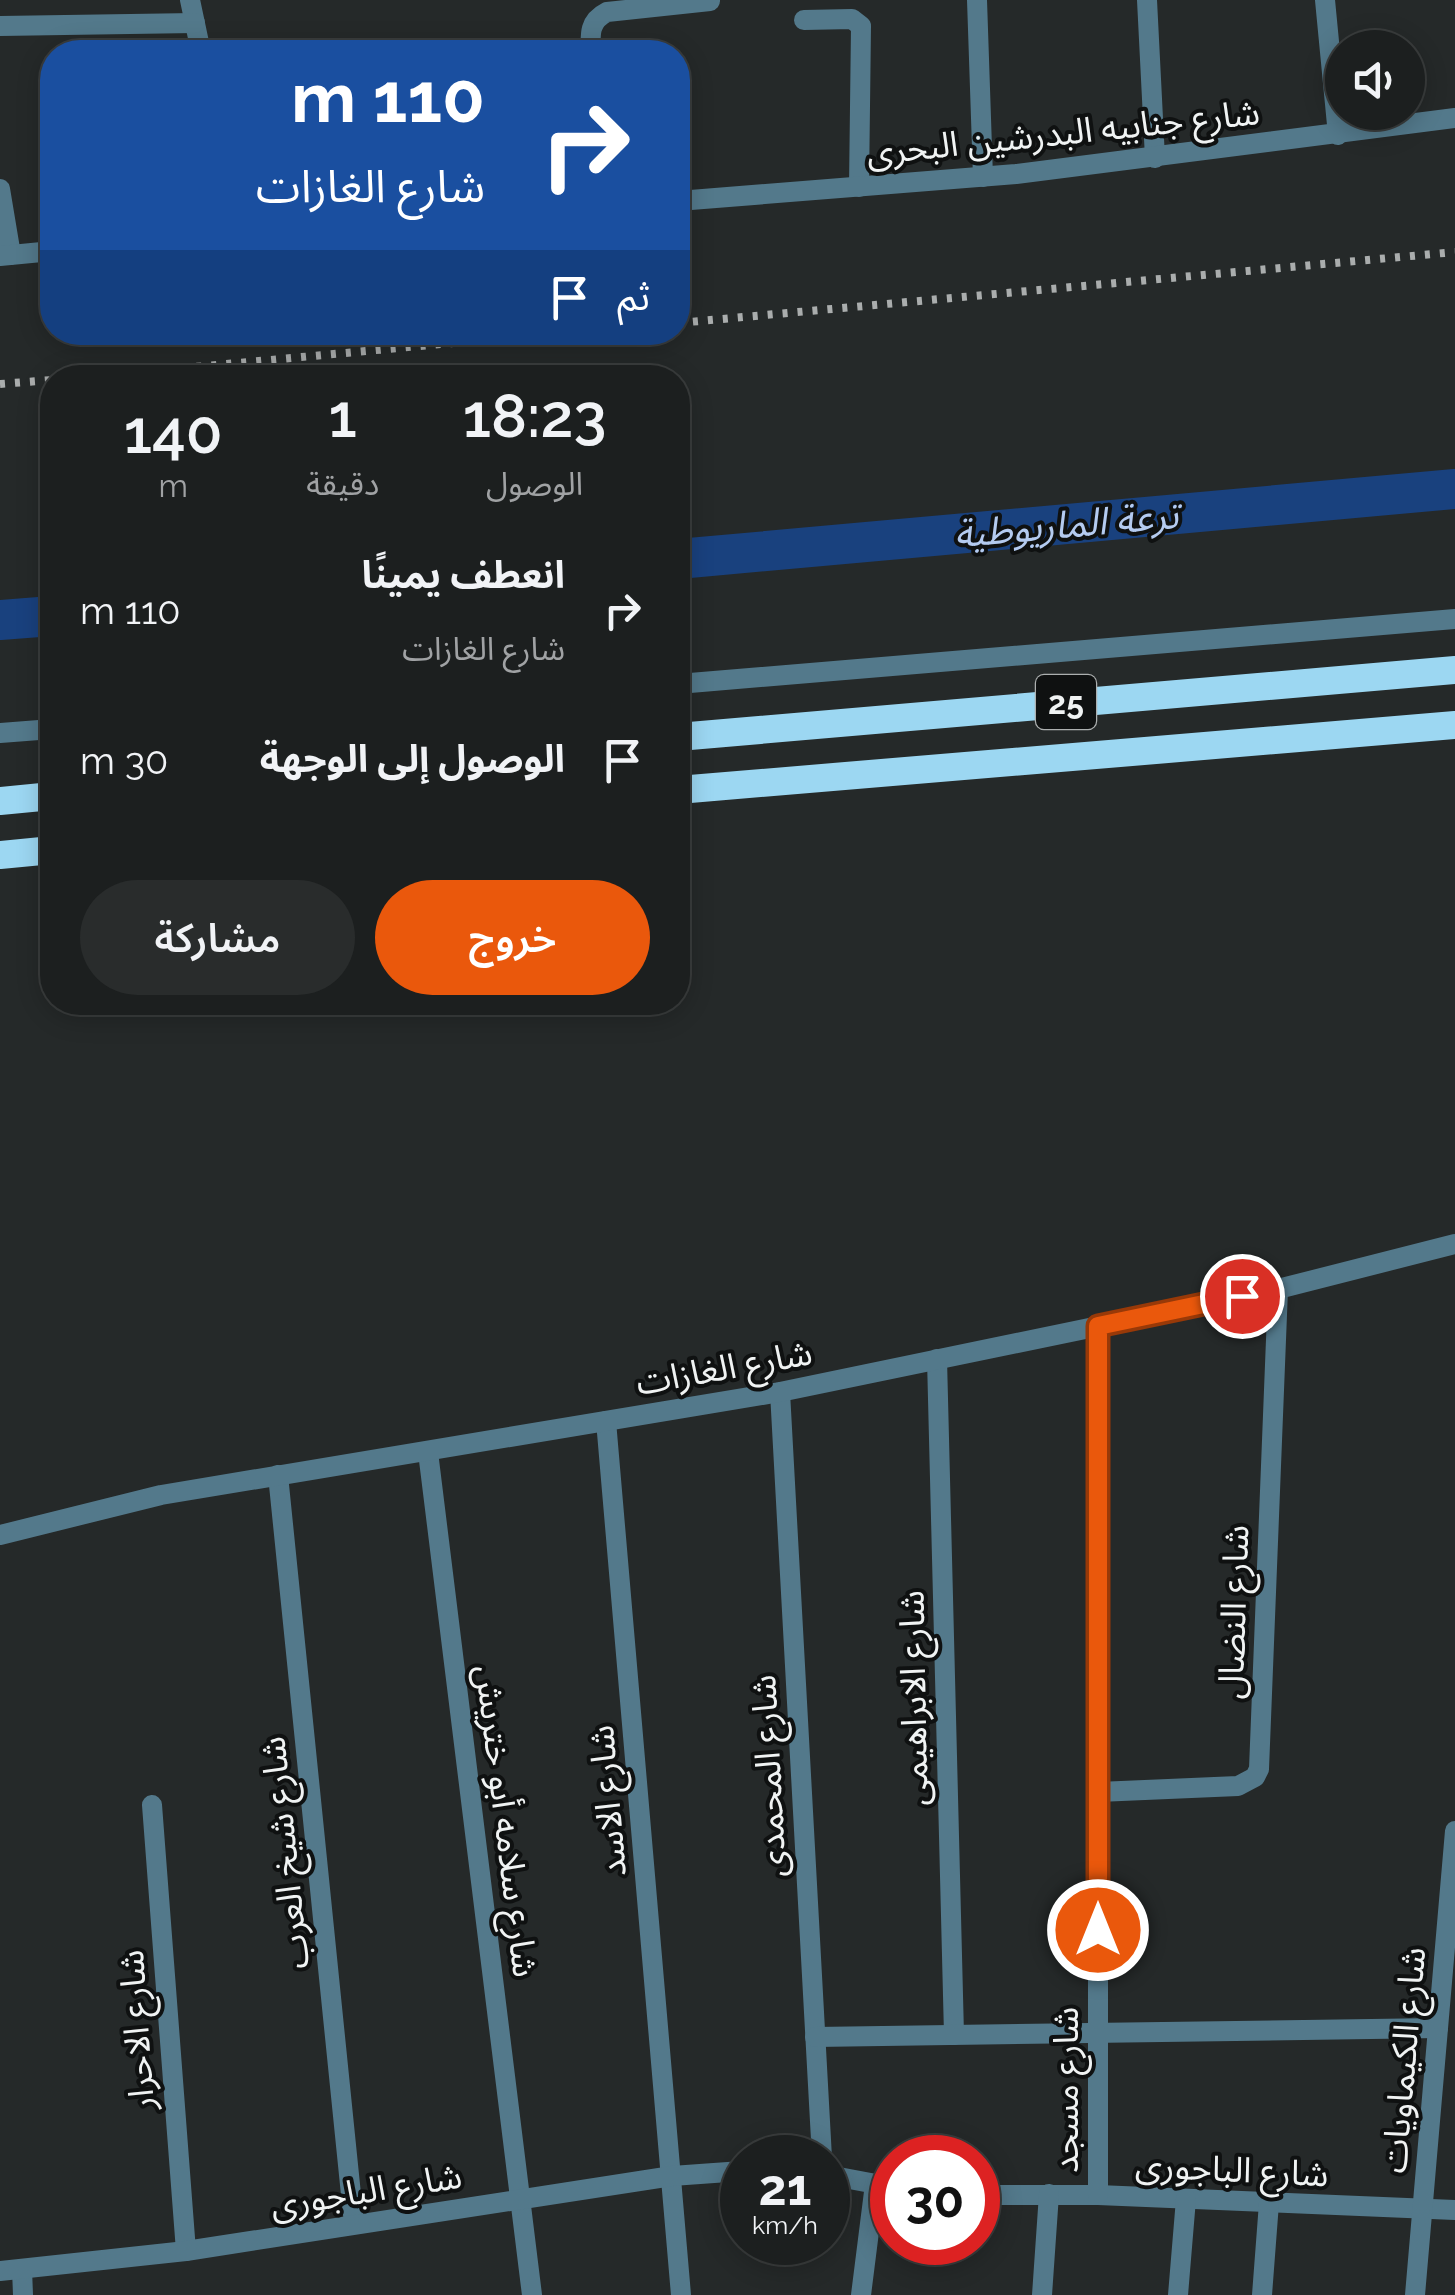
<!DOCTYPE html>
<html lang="ar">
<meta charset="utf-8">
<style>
:root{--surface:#1c1f1f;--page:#292c2c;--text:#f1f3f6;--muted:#a0a2a4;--line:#3a3d3d;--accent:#ea580c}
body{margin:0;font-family:Raleway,"Noto Sans Arabic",sans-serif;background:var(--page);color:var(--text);direction:rtl;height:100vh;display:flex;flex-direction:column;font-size:38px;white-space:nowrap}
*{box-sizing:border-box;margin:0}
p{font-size:32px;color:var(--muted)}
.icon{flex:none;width:55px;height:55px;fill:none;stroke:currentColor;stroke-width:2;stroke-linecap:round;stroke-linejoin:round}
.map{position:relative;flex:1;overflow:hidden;direction:ltr}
.side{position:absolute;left:40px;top:365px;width:650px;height:650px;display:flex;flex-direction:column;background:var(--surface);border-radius:40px;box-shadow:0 5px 25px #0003,0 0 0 2px var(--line);direction:rtl}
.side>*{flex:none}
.top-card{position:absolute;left:40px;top:40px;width:650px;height:305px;border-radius:40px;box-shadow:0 5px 25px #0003,0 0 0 2px var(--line);direction:rtl;background:#1a4fa0;color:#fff;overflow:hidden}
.fabs{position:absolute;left:1325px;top:30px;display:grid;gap:20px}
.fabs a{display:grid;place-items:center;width:100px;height:100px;border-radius:50%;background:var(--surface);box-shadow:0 5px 25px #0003,0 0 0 2px var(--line);font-size:50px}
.speed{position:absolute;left:720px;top:2135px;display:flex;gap:20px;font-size:50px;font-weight:700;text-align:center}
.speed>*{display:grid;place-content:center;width:130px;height:130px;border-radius:50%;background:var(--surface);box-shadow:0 5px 25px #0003,0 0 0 2px var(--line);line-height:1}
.speed small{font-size:25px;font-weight:400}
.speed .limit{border:15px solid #d22;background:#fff;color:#111}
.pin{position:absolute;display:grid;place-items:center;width:85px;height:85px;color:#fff;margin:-42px;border:5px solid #fff;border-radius:50%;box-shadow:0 2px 10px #0007}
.me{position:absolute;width:110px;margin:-55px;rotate:0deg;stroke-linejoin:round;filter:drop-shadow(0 0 8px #0008)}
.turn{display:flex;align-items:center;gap:35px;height:210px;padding:0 40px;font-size:45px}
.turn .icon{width:130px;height:130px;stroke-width:2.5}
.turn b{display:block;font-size:70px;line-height:85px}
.then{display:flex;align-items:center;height:95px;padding:0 40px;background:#0003;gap:20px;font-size:38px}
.eta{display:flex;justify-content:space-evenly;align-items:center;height:170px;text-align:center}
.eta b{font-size:60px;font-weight:600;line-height:70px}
.button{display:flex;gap:20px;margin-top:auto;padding:20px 40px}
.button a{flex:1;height:115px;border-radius:60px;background:var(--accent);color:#fff;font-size:40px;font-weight:600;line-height:115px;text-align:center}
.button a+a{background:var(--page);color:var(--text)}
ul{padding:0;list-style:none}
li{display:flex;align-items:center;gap:30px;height:150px;padding:0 40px}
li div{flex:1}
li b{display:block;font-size:38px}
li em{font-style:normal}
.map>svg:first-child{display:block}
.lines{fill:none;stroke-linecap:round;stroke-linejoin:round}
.canal{stroke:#19417e;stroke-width:40}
.minor{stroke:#53798b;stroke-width:20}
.tertiary{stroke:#53798b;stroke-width:20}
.trunk{stroke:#9cd7f2;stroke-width:28}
.rail{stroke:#aaadad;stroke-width:8;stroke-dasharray:5 10;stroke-linecap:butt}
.route-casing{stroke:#983908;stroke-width:25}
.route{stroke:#ea580c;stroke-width:18}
.labels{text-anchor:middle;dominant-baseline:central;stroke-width:8;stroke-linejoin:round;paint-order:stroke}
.shield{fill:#0f1111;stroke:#acafaf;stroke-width:2.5}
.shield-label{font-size:32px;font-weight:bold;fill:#f0f3f3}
.street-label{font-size:35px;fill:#f0f3f3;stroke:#0f1111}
.water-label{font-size:38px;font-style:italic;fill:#b4cbf0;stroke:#0f1111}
</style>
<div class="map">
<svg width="1455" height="2295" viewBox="0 0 1455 2295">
<rect width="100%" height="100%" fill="#252929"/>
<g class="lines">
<!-- canal -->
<g class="canal">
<polyline points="678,559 1455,489"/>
<polyline points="0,620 52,616"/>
</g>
<!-- minor -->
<g class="minor">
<polyline points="190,0 201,52"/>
<polyline points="977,0 983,177"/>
<polyline points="1147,0 1155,158"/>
<polyline points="1325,0 1338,135"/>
<polyline points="804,20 852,19 861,26 859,187"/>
<polyline points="0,26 195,23"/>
<path d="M 591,52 C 590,34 589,21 607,12 L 710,1"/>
<polyline points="0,189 11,255"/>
<polyline points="678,684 1455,619"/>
<polyline points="0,733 52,729"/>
<polyline points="937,1359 954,2035"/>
<polyline points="780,1392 822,2158"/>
<polyline points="606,1421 681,2295"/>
<polyline points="428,1452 532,2295"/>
<polyline points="278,1475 354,2224"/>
<polyline points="0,1535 161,1495 780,1392 1278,1289 1455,1244"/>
<polyline points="1098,1792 1238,1786 1255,1777 1259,1769 1278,1289"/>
<polyline points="152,1805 186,2251"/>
<polyline points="815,2037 1438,2028"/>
<polyline points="828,2175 892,2187"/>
<polyline points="978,2195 1098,2195 1455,2210"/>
<polyline points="1098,2195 1098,1326"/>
<polyline points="22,2269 23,2295"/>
<polyline points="0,2271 186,2251 672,2176 742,2171"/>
<polyline points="861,2295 875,2184"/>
<polyline points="1042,2295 1049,2194"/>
<polyline points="1178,2295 1186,2199"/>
<polyline points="1262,2295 1269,2203"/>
<polyline points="1415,2295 1455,1831"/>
</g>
<!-- tertiary -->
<g class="tertiary">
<polyline points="678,201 1016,174 1455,118"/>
<polyline points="0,256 52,251"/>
</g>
<!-- trunk -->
<g class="trunk">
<polyline points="678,737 1455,670"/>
<polyline points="678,790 1455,725"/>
<polyline points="0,801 52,796"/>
<polyline points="0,855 52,850"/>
</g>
<!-- rail -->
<g class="rail">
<polyline points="678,323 1455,252"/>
<polyline points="77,378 570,332"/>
<polyline points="0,384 52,380"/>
</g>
</g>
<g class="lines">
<!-- route casing -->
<g class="route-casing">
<polyline id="route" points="1098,1930 1098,1326 1242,1296"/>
</g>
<!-- route -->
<use href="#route" class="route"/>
</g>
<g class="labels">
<!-- shield labels -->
<rect class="shield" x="1036" y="675" width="60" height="54" rx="8"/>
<g class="shield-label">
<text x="1066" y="702">25</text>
</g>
<!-- street labels -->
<g class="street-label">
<text transform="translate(1063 132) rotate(-6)">شارع جنابيه البدرشين البحرى</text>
<text transform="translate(724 1367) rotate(-10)">شارع الغازات</text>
<text transform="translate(1233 1612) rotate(-88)">شارع النضال</text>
<text transform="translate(913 1698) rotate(-91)">شارع الابراهيمى</text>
<text transform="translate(768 1776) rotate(-93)">شارع المحمدى</text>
<text transform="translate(607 1801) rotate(-95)">شارع الاسد</text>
<text transform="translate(507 1821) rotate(83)">شارع سلامه أبو ختريش</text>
<text transform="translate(284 1853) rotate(-96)">شارع شيخ العرب</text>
<text transform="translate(136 2030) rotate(-94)">شارع الاحرار</text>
<text transform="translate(1403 2060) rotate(-85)">شارع الكيماويات</text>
<text transform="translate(1065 2090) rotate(-90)">شارع مسجد</text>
<text transform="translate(1232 2169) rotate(3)">شارع الباجورى</text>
<text transform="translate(366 2190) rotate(-9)">شارع الباجورى</text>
</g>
<!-- water labels -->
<g class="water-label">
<text transform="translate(1066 524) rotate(-5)">ترعة الماريوطية</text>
</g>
</g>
</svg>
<div class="fabs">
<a><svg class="icon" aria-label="sound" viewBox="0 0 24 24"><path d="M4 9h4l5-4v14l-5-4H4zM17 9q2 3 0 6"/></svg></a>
</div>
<div class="speed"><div>21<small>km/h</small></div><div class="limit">30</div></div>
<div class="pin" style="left:1242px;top:1296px;background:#d93025"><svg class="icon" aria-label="arrive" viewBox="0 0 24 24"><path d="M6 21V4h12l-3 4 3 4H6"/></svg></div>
<svg class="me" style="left:1098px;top:1930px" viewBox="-20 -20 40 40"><circle r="17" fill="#ea580c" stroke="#fff" stroke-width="3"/><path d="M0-11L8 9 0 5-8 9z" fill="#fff"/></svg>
<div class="top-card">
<div class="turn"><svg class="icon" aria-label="right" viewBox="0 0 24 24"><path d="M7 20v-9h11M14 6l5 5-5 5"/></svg><div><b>110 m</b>شارع الغازات</div></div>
<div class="then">ثم<svg class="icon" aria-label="arrive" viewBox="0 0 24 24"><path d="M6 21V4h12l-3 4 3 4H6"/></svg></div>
</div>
<section class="side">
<div class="eta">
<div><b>18:23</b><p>الوصول</p></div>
<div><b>1</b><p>دقيقة</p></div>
<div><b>140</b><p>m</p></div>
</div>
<ul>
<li><svg class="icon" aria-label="right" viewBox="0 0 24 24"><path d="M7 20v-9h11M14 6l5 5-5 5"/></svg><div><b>انعطف يمينًا</b><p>شارع الغازات</p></div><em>110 m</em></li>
<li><svg class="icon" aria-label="arrive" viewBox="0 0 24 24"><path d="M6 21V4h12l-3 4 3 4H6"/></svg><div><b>الوصول إلى الوجهة</b></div><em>30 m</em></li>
</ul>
<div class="button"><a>خروج</a><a>مشاركة</a></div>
</section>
</div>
